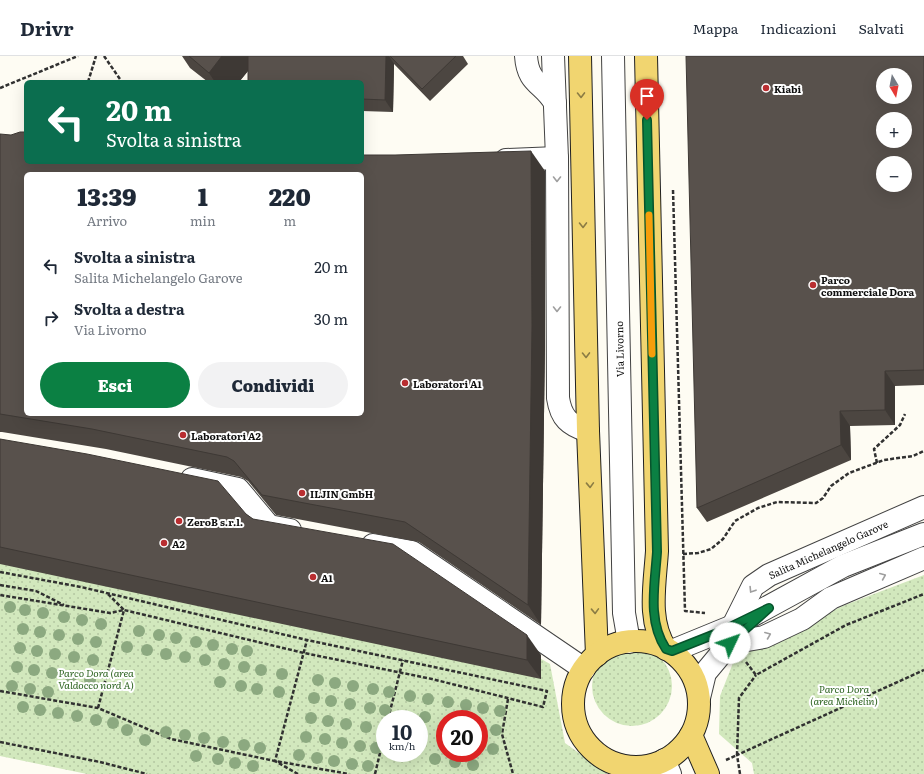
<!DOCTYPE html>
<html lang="it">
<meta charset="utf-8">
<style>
:root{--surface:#fff;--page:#f2f2f3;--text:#1f2937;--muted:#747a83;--line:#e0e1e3;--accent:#0b8043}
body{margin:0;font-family:Literata,serif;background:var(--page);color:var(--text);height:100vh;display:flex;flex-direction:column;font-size:15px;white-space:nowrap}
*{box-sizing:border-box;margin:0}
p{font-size:13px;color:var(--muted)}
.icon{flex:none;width:22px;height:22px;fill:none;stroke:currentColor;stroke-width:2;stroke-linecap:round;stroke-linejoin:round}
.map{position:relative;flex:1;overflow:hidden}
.drawer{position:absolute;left:24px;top:116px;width:340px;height:244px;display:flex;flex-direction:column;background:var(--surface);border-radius:6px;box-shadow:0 4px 16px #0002}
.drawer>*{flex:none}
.banner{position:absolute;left:24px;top:24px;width:340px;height:84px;border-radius:6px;box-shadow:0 4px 16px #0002;background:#0b6e4f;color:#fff;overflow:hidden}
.needle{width:26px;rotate:170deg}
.tools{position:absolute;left:876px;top:12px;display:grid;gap:8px}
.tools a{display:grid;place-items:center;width:36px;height:36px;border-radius:50%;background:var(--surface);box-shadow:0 4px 16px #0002;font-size:20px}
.speed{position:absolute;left:376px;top:654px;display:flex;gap:8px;font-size:20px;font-weight:700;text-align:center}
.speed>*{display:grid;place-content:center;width:52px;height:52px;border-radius:50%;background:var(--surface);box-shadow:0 4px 16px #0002;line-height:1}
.speed small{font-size:10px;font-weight:400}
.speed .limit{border:6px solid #d22;background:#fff;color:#111}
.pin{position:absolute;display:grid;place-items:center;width:34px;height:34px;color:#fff;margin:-41px -17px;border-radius:50% 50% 50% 0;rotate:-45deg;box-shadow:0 0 4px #0007}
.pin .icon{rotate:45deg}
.me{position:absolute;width:44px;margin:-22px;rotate:48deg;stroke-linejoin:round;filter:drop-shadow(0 0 3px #0008)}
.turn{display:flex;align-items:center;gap:14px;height:84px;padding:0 16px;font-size:18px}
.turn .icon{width:52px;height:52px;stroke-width:2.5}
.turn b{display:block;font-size:28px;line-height:34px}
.eta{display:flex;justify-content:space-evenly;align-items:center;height:68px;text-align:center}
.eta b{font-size:24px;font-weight:800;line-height:28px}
.cta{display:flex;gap:8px;margin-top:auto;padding:8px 16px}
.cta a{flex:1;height:46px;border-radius:24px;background:var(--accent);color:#fff;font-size:16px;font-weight:800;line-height:46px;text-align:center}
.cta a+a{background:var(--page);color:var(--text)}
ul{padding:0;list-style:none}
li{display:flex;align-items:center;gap:12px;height:52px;padding:0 16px}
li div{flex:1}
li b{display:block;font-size:15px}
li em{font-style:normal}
header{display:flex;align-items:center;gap:24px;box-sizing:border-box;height:56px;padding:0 20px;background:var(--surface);border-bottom:1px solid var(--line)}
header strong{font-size:19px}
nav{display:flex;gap:22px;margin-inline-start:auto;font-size:14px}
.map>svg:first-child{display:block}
.grass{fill:url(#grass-dots);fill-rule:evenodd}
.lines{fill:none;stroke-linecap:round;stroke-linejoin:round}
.minor-casing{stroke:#424242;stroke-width:24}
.major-casing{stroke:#202020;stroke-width:24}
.path{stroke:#313131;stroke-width:2.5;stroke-dasharray:4 2;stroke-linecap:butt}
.minor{stroke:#fff;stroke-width:22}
.major{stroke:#f1d570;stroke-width:22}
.tree{fill:#8ca980}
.wall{fill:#4c4641}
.shaded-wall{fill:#3e3935}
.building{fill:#58514c;stroke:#3e3935;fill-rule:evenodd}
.oneway{stroke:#8b7c44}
.oneway2{stroke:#9f9f9f}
.route-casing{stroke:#07532c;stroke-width:10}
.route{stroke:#0b8043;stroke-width:7}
.slow{stroke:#f59e0b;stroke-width:7}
.poi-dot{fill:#b92e31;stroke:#fff;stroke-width:1.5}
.labels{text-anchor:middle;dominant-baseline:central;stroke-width:4;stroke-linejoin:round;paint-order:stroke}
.poi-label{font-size:10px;font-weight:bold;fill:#0f0f0f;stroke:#fff;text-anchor:start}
.street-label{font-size:10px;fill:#0f0f0f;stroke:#fff}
.park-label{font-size:10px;font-style:italic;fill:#2f6522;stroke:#fff}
</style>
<header>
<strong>Drivr</strong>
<nav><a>Mappa</a><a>Indicazioni</a><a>Salvati</a></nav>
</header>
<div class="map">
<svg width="924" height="718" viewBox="0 0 924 718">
<defs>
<pattern id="grass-dots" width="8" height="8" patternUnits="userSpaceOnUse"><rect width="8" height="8" fill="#d2e8bd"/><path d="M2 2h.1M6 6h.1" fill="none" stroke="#b3c6a1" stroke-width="1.8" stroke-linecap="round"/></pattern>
</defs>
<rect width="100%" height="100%" fill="#fefcf3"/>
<!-- grass -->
<g class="grass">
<path d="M 0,505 L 412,529 L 550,608 L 565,687 L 608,718 L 87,718 L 0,700 ZM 385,663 L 419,663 L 419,697 L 385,697 ZM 445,663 L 479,663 L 479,697 L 445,697 Z"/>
<polygon points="924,519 924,718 754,718 752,707 719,678 720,640 733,607 756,591 845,549"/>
<circle cx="632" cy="630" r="40"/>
</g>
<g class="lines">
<!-- minor casing -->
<g class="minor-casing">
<g id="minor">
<path d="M 526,0 C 528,29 543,26 555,47"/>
<path d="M 553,0 L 557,102 L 558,342 C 561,362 569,369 588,375"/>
<polyline points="613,0 624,557 629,586"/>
<polyline points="506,104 557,102"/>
<polyline points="192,423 238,433 269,470 290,474"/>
<polyline points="373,489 412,496 584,613"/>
<polyline points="733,570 753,530 769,519 924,451"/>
<polyline points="730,587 764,581 802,563 831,542 924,502"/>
<polyline points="672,595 733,570 843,510 924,478"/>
<polyline points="699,642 705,617 730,587 740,578"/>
<polyline points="664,704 670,718"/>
</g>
</g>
<!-- major casing -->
<g class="major-casing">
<g id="major">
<polyline points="580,0 588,375 597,599"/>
<path d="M 646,0 L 657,495 C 655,528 647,565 666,593"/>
<circle cx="636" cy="648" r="63"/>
<polyline points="691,679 708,718"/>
</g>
</g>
<!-- path -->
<g class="path">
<polyline points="104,0 122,26"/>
<polyline points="88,26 96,0"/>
<polyline points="0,32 78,0"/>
<polyline points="673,134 685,555 705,557"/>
<polyline points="877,407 874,393 900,369 905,358"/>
<polyline points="683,498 698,497 711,493 723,483 735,465 758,452 777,446 816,447 823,442 831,430 849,417 884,404 913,400 924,395"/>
<polyline points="0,516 81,531 307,584 547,635 543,651 432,623 304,597 124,554 110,557 0,539"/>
<polyline points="0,529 36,535 64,549"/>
<polyline points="746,606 756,619 846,569 924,538"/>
<polyline points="0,635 98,652 171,683 275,705 349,718"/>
<polyline points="508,643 502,678 513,718"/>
<polyline points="98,652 124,554 107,537"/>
<polyline points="388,663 403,604"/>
<polyline points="0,686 100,706 147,718"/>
<polyline points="726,704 737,699 739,642 756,619"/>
<polyline points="298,718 275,705 307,584"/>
<polyline points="375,718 385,676"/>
<polyline points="740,718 737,699 924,614"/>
</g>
<!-- minor -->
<use href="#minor" class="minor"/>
<!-- major -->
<use href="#major" class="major"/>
</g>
<!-- trees -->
<g class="tree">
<circle cx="10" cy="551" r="6"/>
<circle cx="25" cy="554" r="6"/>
<circle cx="43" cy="557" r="6"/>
<circle cx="64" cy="561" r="6"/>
<circle cx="82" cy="564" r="6"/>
<circle cx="101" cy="568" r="6"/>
<circle cx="23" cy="573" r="6"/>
<circle cx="139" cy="575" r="6"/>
<circle cx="40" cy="576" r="6"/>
<circle cx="59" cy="579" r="6"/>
<circle cx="159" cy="579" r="6"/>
<circle cx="176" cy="582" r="6"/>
<circle cx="78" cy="583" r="6"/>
<circle cx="96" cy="586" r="6"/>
<circle cx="196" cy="586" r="6"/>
<circle cx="213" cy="589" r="6"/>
<circle cx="127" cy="591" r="6"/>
<circle cx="20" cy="592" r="6"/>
<circle cx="232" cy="593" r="6"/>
<circle cx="147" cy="594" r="6"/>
<circle cx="37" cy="595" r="6"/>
<circle cx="247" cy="595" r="6"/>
<circle cx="55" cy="598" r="6"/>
<circle cx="166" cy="598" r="6"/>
<circle cx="74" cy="601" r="6"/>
<circle cx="185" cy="601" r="6"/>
<circle cx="93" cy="604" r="6"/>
<circle cx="205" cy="604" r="6"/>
<circle cx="224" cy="608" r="6"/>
<circle cx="17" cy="611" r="6"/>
<circle cx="244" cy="611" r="6"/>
<circle cx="34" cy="614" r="6"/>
<circle cx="261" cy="614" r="6"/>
<circle cx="52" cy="617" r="6"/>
<circle cx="282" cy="618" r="6"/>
<circle cx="71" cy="621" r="6"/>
<circle cx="90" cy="624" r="6"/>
<circle cx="318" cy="624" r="6"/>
<circle cx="220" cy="626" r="6"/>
<circle cx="335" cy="627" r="6"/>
<circle cx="12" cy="630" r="6"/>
<circle cx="241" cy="630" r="6"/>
<circle cx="353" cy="630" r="6"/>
<circle cx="30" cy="633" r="6"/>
<circle cx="257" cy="633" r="6"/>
<circle cx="373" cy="633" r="6"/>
<circle cx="48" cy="636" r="6"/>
<circle cx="279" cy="636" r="6"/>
<circle cx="389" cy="636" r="6"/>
<circle cx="410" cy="640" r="6"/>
<circle cx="314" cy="642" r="6"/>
<circle cx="428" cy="643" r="6"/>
<circle cx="331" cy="645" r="6"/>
<circle cx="448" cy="646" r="6"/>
<circle cx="350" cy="648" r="6"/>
<circle cx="466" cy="649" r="6"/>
<circle cx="23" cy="651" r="6"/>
<circle cx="370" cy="652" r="6"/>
<circle cx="483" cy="652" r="6"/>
<circle cx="40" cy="654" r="6"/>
<circle cx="385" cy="654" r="6"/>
<circle cx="500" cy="655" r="6"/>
<circle cx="58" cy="657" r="6"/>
<circle cx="77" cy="660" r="6"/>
<circle cx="425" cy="661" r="6"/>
<circle cx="311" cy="662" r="6"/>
<circle cx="96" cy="664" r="6"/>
<circle cx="328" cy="665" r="6"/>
<circle cx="113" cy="667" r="6"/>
<circle cx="346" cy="668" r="6"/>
<circle cx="366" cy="671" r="6"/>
<circle cx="127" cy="674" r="6"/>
<circle cx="496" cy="674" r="6"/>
<circle cx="166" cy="676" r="6"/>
<circle cx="185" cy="679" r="6"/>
<circle cx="306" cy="681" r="6"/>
<circle cx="204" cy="682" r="6"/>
<circle cx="325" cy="683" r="6"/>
<circle cx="145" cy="684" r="6"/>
<circle cx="223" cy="686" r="6"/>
<circle cx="342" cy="687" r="6"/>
<circle cx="244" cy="689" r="6"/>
<circle cx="360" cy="690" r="6"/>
<circle cx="260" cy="692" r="6"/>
<circle cx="376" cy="692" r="6"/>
<circle cx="493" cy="693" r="6"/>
<circle cx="299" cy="699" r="6"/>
<circle cx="196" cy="700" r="6"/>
<circle cx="317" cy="702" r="6"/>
<circle cx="218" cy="703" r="6"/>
<circle cx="435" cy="703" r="6"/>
<circle cx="334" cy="705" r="6"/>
<circle cx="455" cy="706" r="6"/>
<circle cx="235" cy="707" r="6"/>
<circle cx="352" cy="708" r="6"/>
<circle cx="473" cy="709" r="6"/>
<circle cx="253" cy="710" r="6"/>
<circle cx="368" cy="710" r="6"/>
</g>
<!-- wall -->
<g class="wall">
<polygon points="182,0 463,0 468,8 430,45 394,8 393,56 362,55 362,26 248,15 239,26 208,26 190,12"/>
<polygon points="924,0 924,329 895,330 895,369 850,370 851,404 707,466 697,452"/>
<polygon points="0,78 26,106 545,115 545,289 541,569 419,486 276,459 248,425 241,421 106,393 2,376 0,376"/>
<polygon points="0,383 246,458 253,463 541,599 541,623 0,508"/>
</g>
<!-- shaded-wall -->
<g class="shaded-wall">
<polygon points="222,0 253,0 256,5 239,26 215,26 209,17"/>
<polygon points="386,0 389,0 394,8 393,56 385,44"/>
<polygon points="531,95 545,115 545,289 541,569 528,549"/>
<polygon points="885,315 895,330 895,369 885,354"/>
<polygon points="840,355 850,370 851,404 841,389"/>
<polygon points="527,579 541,599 541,623 527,604"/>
</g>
<!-- building -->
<g class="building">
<polygon points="189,0 222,0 209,17"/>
<polygon points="248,0 386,0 385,44 362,43 362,26 248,26"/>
<polygon points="390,0 456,0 422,33"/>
<path d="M 686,0 L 924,0 L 924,314 L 885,315 L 885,354 L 840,355 L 841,389 L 697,452 ZM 883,19 L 905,19 L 905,41 L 883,41 ZM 883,63 L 905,63 L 905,85 L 883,85 ZM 883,107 L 905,107 L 905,129 L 883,129 Z"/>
<path d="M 20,76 L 26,76 L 26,106 L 362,106 L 362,99 L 395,99 L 531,95 L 532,270 L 528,549 L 405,466 L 262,439 L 234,405 L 227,401 L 92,373 L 0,358 L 0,78 L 11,79 ZM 26,118 L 362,118 L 362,358 L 26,358 Z"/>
<polygon points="0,383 87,398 218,425 246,458 253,463 393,488 527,579 527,604 0,491"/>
</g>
<!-- one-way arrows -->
<defs><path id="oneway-chevron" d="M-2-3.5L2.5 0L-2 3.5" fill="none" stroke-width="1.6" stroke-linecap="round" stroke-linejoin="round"/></defs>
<g class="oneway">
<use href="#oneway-chevron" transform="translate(581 39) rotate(89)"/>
<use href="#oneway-chevron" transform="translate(583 169) rotate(89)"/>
<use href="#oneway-chevron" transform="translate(586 299) rotate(89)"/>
<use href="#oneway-chevron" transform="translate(590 429) rotate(88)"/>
<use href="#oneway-chevron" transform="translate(595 555) rotate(88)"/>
</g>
<g class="oneway2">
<use href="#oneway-chevron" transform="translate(557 123) rotate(90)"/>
<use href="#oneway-chevron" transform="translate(557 253) rotate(90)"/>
<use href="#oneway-chevron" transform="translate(883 520) rotate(-23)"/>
<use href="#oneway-chevron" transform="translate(752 534) rotate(122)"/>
<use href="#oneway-chevron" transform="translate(768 579) rotate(-22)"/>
</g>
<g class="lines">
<!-- route casing -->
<g class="route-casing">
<path id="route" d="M 647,64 L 657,496 C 655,528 647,565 666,593 L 672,595 L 720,576 L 769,552 L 730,587"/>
</g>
<!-- route -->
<use href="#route" class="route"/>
<!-- slow -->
<polyline class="slow" points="649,159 652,298"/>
</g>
<!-- markers -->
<g class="poi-dot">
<circle cx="766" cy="32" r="4"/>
<circle cx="813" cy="229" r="4"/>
<circle cx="405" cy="327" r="4"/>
<circle cx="183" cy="379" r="4"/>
<circle cx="302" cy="437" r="4"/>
<circle cx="179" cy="465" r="4"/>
<circle cx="164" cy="487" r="4"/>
<circle cx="313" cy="521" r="4"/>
</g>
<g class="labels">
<!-- poi labels -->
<g class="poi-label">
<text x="774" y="32">Kiabi</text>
<text x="821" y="223">Parco<tspan x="821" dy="12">commerciale Dora</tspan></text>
<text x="413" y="327">Laboratori A1</text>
<text x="191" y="379">Laboratori A2</text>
<text x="310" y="437">ILJIN GmbH</text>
<text x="187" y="465">ZeroB s.r.l.</text>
<text x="172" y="487">A2</text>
<text x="321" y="521">A1</text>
</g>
<!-- street labels -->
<g class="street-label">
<text transform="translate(619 293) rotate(-91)">Via Livorno</text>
<text transform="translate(828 493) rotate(-24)">Salita Michelangelo Garove</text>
</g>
<!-- park labels -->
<g class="park-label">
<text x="96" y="616">Parco Dora (area<tspan x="96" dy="12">Valdocco nord A)</tspan></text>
<text x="844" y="632">Parco Dora<tspan x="844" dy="12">(area Michelin)</tspan></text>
</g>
</g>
</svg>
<div class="tools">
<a><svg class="needle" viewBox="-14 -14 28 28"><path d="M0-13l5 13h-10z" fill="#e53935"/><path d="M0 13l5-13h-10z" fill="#747a83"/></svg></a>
<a>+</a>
<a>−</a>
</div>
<div class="speed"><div>10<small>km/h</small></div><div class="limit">20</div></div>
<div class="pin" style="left:647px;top:64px;background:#d93025"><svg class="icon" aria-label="arrive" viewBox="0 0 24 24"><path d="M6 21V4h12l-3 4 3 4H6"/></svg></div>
<svg class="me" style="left:730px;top:587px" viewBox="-20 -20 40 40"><circle r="19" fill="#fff"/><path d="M0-13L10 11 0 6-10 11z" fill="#0b8043"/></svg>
<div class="banner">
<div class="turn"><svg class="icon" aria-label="left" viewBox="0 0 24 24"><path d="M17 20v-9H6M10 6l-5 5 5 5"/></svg><div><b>20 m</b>Svolta a sinistra</div></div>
</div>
<section class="drawer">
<div class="eta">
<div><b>13:39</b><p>Arrivo</p></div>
<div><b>1</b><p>min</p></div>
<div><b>220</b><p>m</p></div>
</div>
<ul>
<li><svg class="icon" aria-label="left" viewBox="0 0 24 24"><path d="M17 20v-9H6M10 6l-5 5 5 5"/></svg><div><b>Svolta a sinistra</b><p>Salita Michelangelo Garove</p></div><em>20 m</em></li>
<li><svg class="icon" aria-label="right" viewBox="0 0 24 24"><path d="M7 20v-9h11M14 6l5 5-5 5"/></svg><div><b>Svolta a destra</b><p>Via Livorno</p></div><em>30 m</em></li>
</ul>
<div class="cta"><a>Esci</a><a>Condividi</a></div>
</section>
</div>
